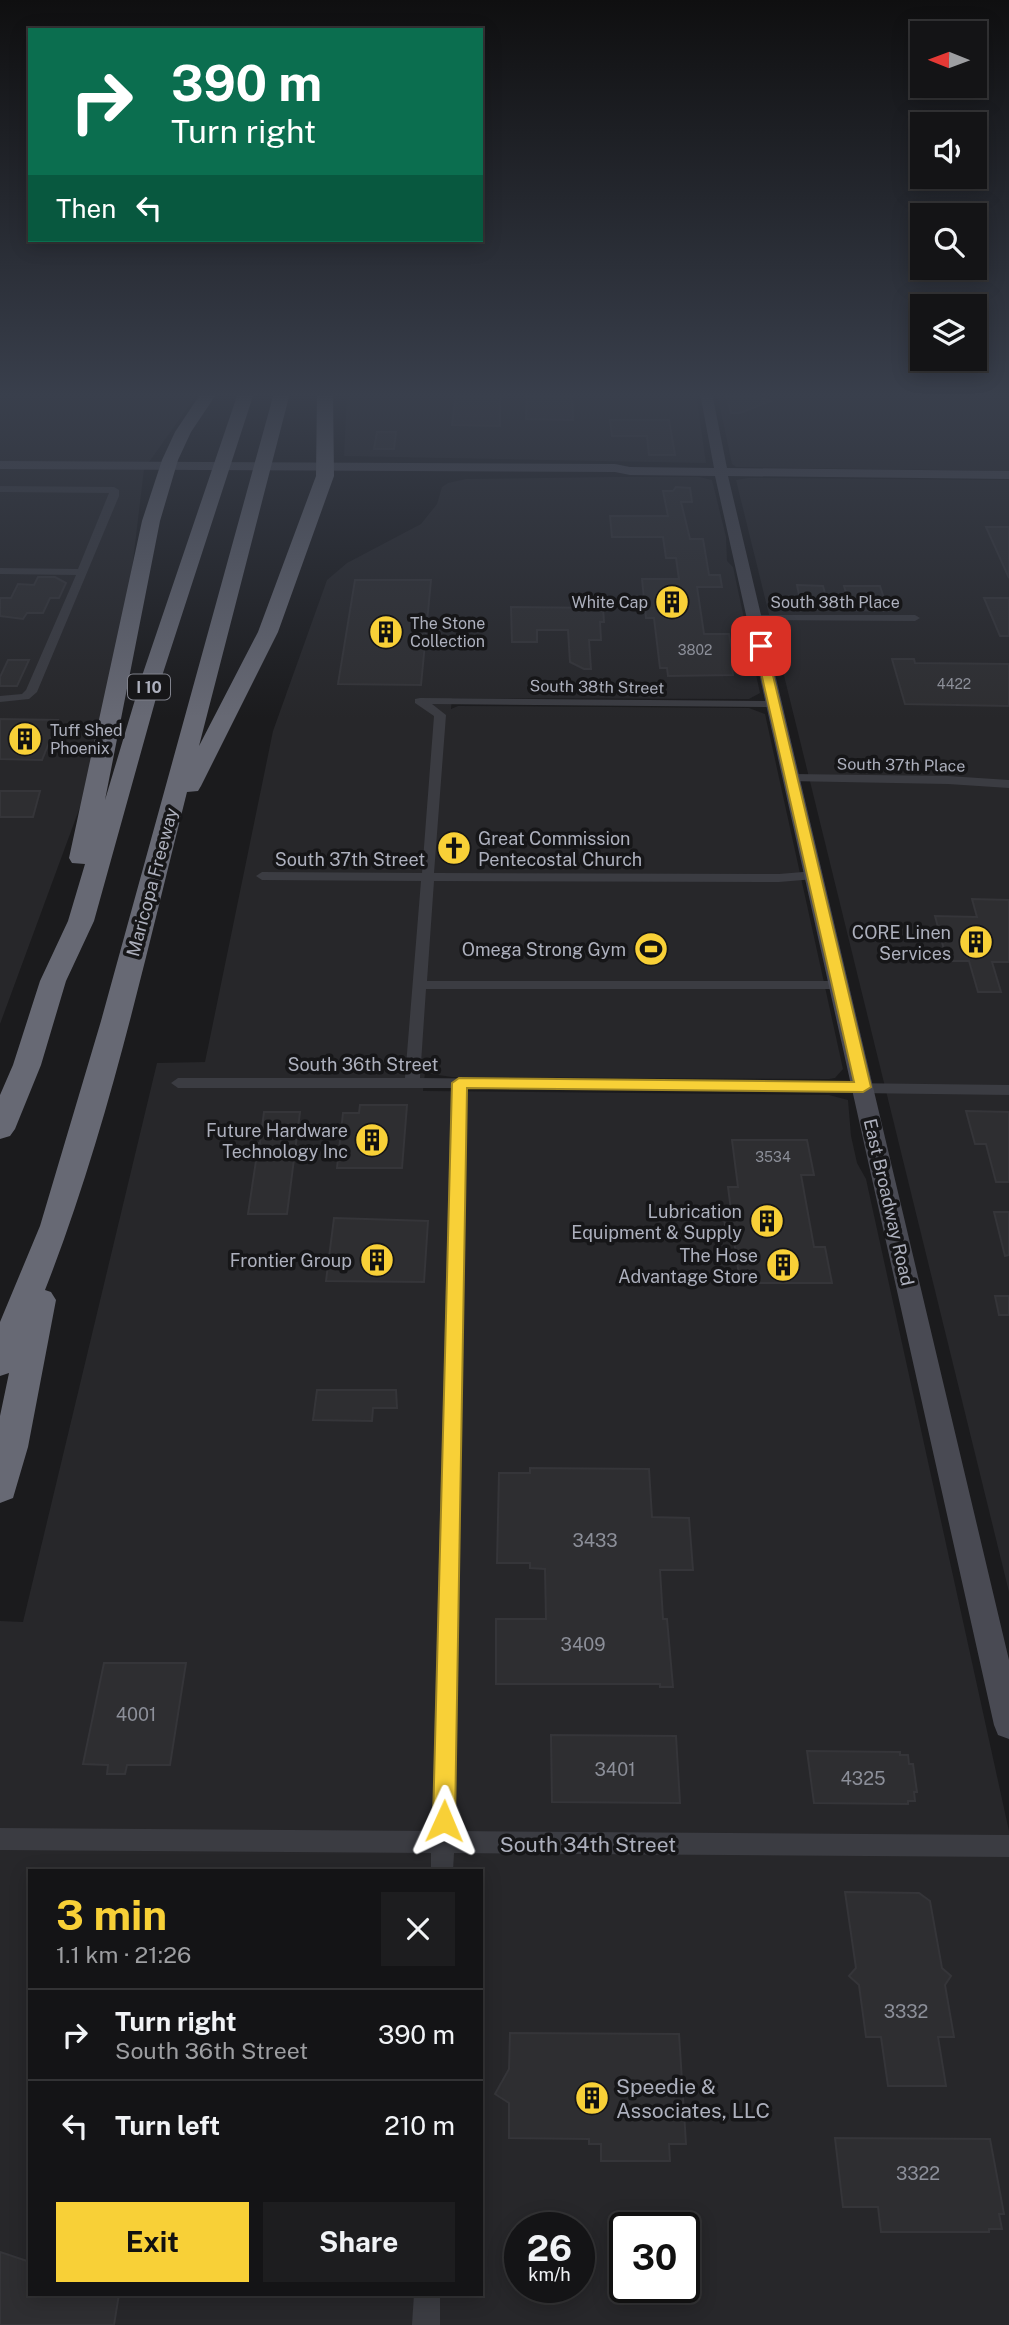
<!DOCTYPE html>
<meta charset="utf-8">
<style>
:root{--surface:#141416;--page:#1d1d1f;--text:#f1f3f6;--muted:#9d9ea1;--line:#333335;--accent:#f8d037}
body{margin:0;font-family:"Public Sans",sans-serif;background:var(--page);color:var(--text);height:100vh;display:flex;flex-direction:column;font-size:26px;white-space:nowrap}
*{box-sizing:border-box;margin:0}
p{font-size:23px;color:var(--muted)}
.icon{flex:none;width:38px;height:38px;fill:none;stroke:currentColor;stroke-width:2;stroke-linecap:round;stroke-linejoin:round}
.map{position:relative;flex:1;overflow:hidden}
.panel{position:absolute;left:28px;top:1869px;width:455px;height:427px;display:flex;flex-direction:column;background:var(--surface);border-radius:0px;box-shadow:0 4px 18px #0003,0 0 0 2px var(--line)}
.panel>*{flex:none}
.banner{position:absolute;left:28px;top:28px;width:455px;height:214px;border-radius:0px;box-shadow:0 4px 18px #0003,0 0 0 2px var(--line);background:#0b6e4f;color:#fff;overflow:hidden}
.needle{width:46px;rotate:271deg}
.buttons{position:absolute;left:910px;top:21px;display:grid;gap:14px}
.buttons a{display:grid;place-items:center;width:77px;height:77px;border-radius:0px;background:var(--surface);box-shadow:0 4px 18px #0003,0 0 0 2px var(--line);font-size:35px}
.speed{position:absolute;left:504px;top:2212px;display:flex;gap:14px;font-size:35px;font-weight:700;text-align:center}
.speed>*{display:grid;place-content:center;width:91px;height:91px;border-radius:50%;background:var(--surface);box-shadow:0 4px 18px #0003,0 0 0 2px var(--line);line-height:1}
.speed small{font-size:18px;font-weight:400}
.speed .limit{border:4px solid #111;border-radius:10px;background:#fff;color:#111}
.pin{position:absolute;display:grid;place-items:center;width:60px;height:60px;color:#fff;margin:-30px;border-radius:14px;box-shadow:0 4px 10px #0006}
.me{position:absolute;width:77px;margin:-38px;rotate:1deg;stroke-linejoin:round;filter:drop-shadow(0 0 5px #0008)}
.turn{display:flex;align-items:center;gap:24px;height:147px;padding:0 28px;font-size:32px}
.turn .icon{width:91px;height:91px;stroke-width:2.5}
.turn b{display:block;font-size:49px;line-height:60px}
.then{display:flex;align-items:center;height:66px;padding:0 28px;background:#0003;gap:14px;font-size:26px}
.round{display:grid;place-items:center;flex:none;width:74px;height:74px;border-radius:0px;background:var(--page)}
.overview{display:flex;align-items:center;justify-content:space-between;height:119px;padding:0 28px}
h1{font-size:42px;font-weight:700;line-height:52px;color:var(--accent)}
.primary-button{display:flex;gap:14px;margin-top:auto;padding:14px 28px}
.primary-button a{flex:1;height:80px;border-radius:0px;background:var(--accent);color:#111;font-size:28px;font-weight:700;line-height:80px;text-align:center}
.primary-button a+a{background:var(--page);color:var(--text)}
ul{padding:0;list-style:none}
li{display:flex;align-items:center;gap:21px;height:91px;padding:0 28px;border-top:2px solid var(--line)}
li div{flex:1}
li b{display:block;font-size:26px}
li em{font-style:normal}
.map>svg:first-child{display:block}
.built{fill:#27272a;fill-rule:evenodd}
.building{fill:#2e2e31;stroke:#353539;stroke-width:2}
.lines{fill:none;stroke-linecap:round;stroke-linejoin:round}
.street{fill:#3b3c42;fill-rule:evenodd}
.secondary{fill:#494a53;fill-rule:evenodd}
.highway{fill:#676974;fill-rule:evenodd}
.route{fill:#f8d037;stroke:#a18724;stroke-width:2}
.labels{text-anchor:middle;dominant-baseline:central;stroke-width:7;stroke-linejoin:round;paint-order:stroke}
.number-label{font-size:14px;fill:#8c8f99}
.far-poi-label{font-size:16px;fill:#adb0bd;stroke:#161618;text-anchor:start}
.far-street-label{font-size:16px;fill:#adb0bd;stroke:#161618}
.shield{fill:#161618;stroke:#80828c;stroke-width:2}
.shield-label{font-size:16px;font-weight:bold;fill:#adb0bd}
.poi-label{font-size:18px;fill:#adb0bd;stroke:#161618;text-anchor:end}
.street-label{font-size:18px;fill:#adb0bd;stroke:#161618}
.near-number-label{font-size:18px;fill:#8c8f99}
.near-street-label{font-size:21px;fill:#adb0bd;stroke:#161618}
.near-poi-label{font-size:21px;fill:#adb0bd;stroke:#161618;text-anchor:start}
</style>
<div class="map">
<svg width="1009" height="2325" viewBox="0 0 1009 2325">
<rect width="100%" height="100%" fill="#1b1b1d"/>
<!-- built -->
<g class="built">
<polygon points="0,393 198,393 144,469 115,712 0,1024"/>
<polygon points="347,393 696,393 706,463 344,456"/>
<polygon points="717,393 1009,393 1009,471 736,467 732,464"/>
<path d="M 613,477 L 699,477 L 712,480 L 726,537 L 727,561 L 733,567 L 760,693 L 749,699 L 452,698 L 451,709 L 458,706 L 749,708 L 765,714 L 843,1069 L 835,1078 L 829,1079 L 452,1077 L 425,1073 L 423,1091 L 829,1095 L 848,1100 L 851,1136 L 857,1163 L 866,1179 L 1009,1831 L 1009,2325 L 0,2325 L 0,1621 L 23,1622 L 157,1063 L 205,1062 L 273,731 L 327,580 L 347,563 L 421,524 L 437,504 L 442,487 L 448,483 L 466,479 ZM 30,1871 L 481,1871 L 481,2294 L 30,2294 ZM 520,2228 L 579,2228 L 579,2287 L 520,2287 ZM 625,2228 L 684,2228 L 684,2287 L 625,2287 Z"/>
<polygon points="748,478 1009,480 1009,1592 736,480"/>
</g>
<!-- building -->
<g class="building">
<polygon points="456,393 500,393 500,426 452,425"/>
<polygon points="527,393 572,393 573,420 526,419"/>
<polygon points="726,393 745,393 771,401 740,413 731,413"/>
<polygon points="610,420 669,420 675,455 649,455 647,436 612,436"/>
<polygon points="377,432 396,432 394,449 374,449"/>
<polygon points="676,487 690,488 692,502 681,502 690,539 703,539 709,575 720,575 722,587 697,587 704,634 729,634 735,667 732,668 733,675 668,676 667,668 660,668 654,618 646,618 642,579 679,579 676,558 666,558 663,537 612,537 610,516 668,516 663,491 673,491"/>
<polygon points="986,527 1009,527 1009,578"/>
<polygon points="38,577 55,577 66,583 59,598 50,598 43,613 27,613 23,619 0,616 0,598 11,598 18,584 34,585"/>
<polygon points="355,580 431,580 421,685 338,684"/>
<polygon points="797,585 823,586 829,609 802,609"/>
<polygon points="844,586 880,586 888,611 851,610"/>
<polygon points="984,598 1009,598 1009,636 1000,636"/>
<polygon points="511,607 603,608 604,622 600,622 601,640 589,640 591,669 584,669 570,662 568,630 537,630 537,642 512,642"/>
<polygon points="892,659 914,659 915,663 1009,664 1009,706 905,704"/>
<polygon points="8,660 29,660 17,686 0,686 0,677"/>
<polygon points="0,719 58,720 42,760 0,759"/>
<polygon points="0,791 40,791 33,817 0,817"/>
<polygon points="972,899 1009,900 1009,962 992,962 1001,992 978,992 969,961 947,961 935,916 977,917"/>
<polygon points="360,1105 407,1105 402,1168 337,1168 343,1113 359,1113"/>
<polygon points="966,1111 1009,1112 1009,1182 996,1182 986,1144 975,1144"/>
<polygon points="264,1112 300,1112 287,1214 248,1214 257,1154 249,1154 251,1143 260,1143"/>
<polygon points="732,1140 807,1140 814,1175 801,1175 814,1247 825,1247 832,1283 740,1283 733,1233 726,1233 723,1210 731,1210 728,1187 738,1187"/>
<polygon points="994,1212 1009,1212 1009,1255 1005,1256"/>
<polygon points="334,1218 428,1221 424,1282 326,1281"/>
<polygon points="995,1296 1009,1296 1009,1315 999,1315"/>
<polygon points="317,1390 396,1390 397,1408 373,1408 372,1421 313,1420"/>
<polygon points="530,1468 649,1469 652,1517 689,1518 693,1570 660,1570 663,1619 667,1619 673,1687 660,1687 660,1684 496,1684 496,1619 546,1619 545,1569 530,1568 530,1563 497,1563 499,1473 530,1473"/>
<polygon points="104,1663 186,1663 170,1765 127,1765 125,1774 107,1774 108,1765 83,1764"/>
<polygon points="551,1735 676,1736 680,1803 552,1802"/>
<polygon points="807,1751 900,1752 900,1755 908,1755 909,1764 913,1764 917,1792 914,1792 915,1801 908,1801 908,1804 814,1803"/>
<polygon points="845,1892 919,1893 930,1901 942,1968 951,1976 945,1985 954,2037 938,2037 946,2086 888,2086 881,2037 866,2037 859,1985 849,1976 856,1968"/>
<polygon points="510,2033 679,2034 686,2144 669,2144 670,2161 601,2161 601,2144 589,2144 589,2139 509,2138 509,2103 495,2094 509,2069"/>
<polygon points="835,2138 990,2139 1004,2214 999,2214 1002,2229 989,2229 989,2232 881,2232 878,2207 843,2207"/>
<polygon points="0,2252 30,2262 30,2294 119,2294 114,2325 0,2325"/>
</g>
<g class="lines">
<!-- street -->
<g class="street">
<polygon points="0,486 114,487 119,490 119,496 37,692 29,699 0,702 0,696 22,694 26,690 76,575 0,574 0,568 78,569 109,493 0,492"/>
<polygon points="750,615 915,615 920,618 915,621 754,620 749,617"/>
<polygon points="420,698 775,701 781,704 775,707 432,704 446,715 434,873 779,874 815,871 821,875 815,879 779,882 434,881 427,981 840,981 847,985 840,989 426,989 420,1078 1009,1085 1009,1095 466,1088 454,1831 1009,1835 1009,1857 454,1853 453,1871 431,1871 431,1853 0,1850 0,1828 432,1831 451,1088 178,1088 171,1083 178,1078 405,1078 421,881 262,880 256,876 262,872 422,873 434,716 415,703 415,699"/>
<polygon points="792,774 948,776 1009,780 1009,788 948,784 788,781 786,778"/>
<polygon points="414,2294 440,2294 440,2325 412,2325"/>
</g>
<!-- secondary -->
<polygon class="secondary" points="700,393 712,393 727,468 1009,471 1009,479 728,476 1009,1660 1009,1739 998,1735 994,1725 715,476 630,475 615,472 0,469 0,461 615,464 630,467 714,468"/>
<!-- highway -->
<g class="highway">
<polygon points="201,393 217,393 191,432 178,460 160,521 105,800 143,673 238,393 254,393 163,673 94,921 66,981 41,1065 15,1129 10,1136 0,1139 0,1095 13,1065 40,981 68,921 85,864 72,863 69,858 142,521 162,460 175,432"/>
<path d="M 274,393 L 290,393 L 199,746 L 258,632 L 316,476 L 317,393 L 333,393 L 334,476 L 278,632 L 201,786 L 198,791 L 187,792 C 145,958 108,1130 45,1290 L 51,1292 L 56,1300 L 28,1447 L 13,1498 L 0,1503 L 0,1416 L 9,1373 L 0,1376 L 0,1322 L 40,1226 L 101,1021 Z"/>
</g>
</g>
<!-- sky -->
<linearGradient id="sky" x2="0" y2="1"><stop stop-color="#0f0f10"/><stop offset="0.55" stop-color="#393f4c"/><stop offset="1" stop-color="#393f4c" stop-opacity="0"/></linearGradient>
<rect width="1009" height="718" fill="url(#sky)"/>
<!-- route -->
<polygon class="route" points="761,643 766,646 871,1087 863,1092 467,1088 455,1821 452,1829 444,1832 436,1829 433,1821 452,1083 459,1078 854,1082 755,646"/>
<!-- icons -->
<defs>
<g id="building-disc" transform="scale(1.75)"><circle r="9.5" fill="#f8d037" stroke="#161618"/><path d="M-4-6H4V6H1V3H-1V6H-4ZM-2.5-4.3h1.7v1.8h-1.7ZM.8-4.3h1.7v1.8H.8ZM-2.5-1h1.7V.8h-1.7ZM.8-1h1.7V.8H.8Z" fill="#111"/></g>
<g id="church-disc" transform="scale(1.75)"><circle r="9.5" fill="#f8d037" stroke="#161618"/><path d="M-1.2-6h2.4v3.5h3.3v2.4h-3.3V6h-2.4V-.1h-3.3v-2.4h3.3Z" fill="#111"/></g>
<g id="stadium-disc" transform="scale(1.75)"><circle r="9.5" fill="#f8d037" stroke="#161618"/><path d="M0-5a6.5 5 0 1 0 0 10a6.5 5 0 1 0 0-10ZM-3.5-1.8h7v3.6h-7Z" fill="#111"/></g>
</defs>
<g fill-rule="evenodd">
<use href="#building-disc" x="672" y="602"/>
<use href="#building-disc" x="386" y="632"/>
<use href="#building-disc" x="25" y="739"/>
<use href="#church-disc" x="454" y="848"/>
<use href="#building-disc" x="976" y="942"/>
<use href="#stadium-disc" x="651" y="949"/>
<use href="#building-disc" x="372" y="1140"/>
<use href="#building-disc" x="767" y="1221"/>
<use href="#building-disc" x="377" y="1260"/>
<use href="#building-disc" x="783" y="1265"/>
<use href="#building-disc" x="592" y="2098"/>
</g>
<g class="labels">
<!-- number labels -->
<g class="number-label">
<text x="695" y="650">3802</text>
<text x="954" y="684">4422</text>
<text x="773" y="1157">3534</text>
</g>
<!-- far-poi labels -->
<g class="far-poi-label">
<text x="648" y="602" text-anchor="end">White Cap</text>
<text x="410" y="623">The Stone<tspan x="410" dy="18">Collection</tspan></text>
<text x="50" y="730">Tuff Shed<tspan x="50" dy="18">Phoenix</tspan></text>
</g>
<!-- far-street labels -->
<g class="far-street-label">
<text x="835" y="602">South 38th Place</text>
<text transform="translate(597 687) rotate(1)">South 38th Street</text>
<text transform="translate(901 765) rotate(1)">South 37th Place</text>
</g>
<!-- shield labels -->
<rect class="shield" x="128" y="674.5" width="42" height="25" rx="5"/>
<g class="shield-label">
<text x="149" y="687">I 10</text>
</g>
<!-- poi labels -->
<g class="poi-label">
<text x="478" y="838" text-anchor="start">Great Commission<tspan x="478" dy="21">Pentecostal Church</tspan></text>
<text x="951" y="932">CORE Linen<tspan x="951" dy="21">Services</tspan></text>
<text x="626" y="949">Omega Strong Gym</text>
<text x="348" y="1130">Future Hardware<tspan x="348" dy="21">Technology Inc</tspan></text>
<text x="742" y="1211">Lubrication<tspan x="742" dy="21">Equipment &amp; Supply</tspan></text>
<text x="758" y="1255">The Hose<tspan x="758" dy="21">Advantage Store</tspan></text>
<text x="352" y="1260">Frontier Group</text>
</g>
<!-- street labels -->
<g class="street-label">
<text x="350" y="859">South 37th Street</text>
<text transform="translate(152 882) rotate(-75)">Maricopa Freeway</text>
<text x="363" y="1064">South 36th Street</text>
<text transform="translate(889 1202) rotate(77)">East Broadway Road</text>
</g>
<!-- near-number labels -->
<g class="near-number-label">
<text x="595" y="1540">3433</text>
<text x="583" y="1644">3409</text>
<text x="136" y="1714">4001</text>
<text x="615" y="1769">3401</text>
<text x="863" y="1778">4325</text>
<text x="906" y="2011">3332</text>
<text x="918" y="2173">3322</text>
</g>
<!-- near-street labels -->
<g class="near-street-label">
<text x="588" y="1844">South 34th Street</text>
</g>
<!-- near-poi labels -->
<g class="near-poi-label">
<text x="616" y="2086">Speedie &amp;<tspan x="616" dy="24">Associates, LLC</tspan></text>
</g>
</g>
</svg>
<div class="buttons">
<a><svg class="needle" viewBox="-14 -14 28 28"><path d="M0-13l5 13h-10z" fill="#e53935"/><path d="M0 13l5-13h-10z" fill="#9d9ea1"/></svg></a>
<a><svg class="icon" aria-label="sound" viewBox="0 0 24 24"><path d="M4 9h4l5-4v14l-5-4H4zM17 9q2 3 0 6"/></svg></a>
<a><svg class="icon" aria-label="search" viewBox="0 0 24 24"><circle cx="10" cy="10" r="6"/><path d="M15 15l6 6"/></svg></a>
<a><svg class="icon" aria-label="layers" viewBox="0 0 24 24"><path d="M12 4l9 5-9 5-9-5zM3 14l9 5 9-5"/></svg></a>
</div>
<div class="speed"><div>26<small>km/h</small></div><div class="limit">30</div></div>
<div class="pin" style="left:761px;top:646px;background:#d93025"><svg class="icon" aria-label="arrive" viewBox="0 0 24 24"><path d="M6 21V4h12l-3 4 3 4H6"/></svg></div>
<svg class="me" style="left:444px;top:1821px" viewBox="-20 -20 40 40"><path d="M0-17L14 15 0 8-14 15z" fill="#f8d037" stroke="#fff" stroke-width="4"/></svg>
<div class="banner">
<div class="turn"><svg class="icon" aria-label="right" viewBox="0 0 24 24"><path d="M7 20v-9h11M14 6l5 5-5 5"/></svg><div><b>390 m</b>Turn right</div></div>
<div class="then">Then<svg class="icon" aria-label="left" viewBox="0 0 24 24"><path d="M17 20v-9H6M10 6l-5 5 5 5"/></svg></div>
</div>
<section class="panel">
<div class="overview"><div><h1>3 min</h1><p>1.1 km · 21:26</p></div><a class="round"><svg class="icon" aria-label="close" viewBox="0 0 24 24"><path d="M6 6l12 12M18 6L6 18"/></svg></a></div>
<ul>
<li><svg class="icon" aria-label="right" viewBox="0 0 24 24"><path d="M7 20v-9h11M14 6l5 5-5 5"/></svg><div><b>Turn right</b><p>South 36th Street</p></div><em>390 m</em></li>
<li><svg class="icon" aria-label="left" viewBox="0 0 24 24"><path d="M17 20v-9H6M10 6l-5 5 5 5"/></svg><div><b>Turn left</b></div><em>210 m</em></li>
</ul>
<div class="primary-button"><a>Exit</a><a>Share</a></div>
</section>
</div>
